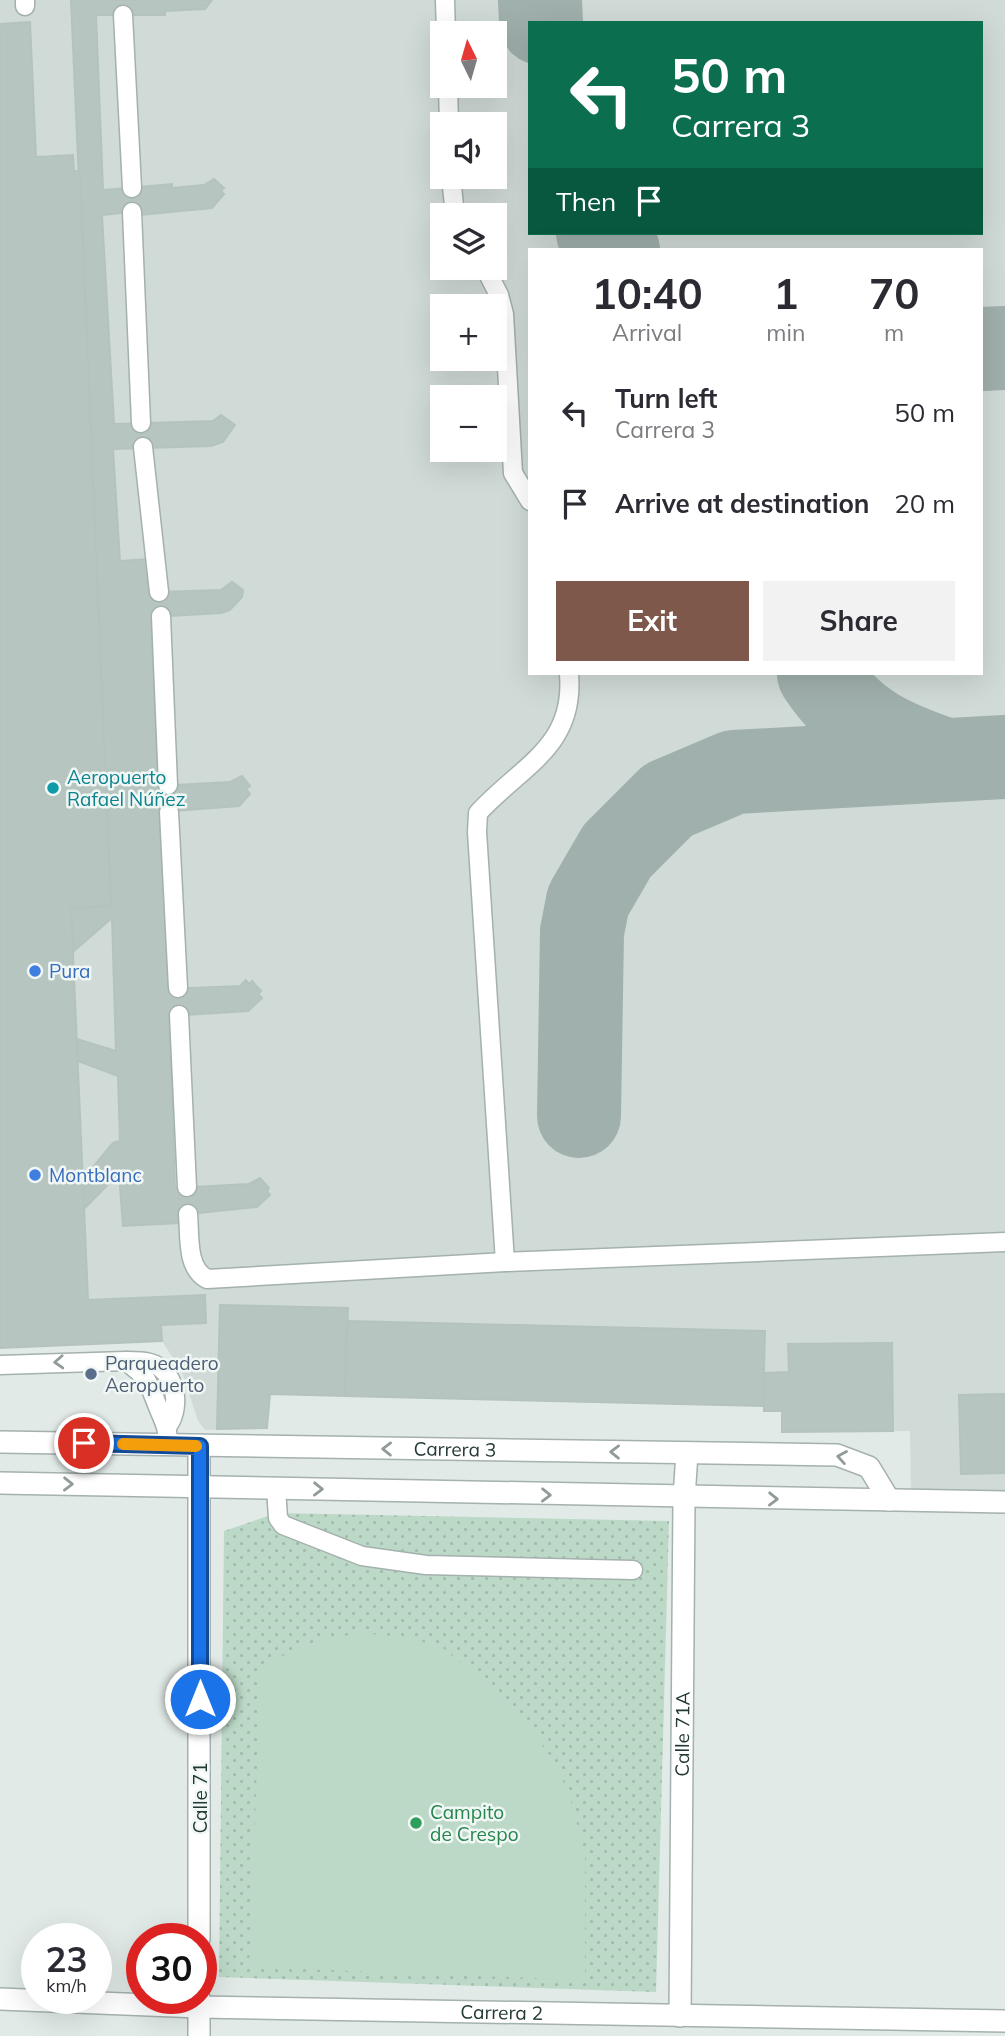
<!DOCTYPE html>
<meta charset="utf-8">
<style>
:root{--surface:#fff;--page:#f2f2f3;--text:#2b2b33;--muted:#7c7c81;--accent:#7e584a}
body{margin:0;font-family:Mulish,sans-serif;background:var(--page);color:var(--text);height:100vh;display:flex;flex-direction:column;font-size:26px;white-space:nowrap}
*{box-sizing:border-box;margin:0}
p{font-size:23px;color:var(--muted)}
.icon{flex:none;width:38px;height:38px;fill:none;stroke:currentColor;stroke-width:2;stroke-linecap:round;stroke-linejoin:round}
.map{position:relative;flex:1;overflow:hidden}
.panel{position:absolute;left:528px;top:248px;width:455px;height:427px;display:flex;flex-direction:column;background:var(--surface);border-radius:0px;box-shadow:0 7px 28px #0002}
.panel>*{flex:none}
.top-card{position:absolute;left:528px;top:21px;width:455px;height:214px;border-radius:0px;box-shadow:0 7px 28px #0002;background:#0b6e4f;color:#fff;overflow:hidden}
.needle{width:46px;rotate:355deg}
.buttons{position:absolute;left:430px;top:21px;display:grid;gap:14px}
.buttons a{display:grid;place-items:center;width:77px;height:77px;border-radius:0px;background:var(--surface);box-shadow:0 7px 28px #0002;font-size:35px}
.speed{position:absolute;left:21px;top:1923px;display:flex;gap:14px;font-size:35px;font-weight:700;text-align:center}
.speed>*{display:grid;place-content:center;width:91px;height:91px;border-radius:50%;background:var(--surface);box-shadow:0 7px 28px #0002;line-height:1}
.speed small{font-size:18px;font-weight:400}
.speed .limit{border:10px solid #d22;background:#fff;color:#111}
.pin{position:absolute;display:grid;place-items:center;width:60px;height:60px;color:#fff;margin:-30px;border:4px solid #fff;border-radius:50%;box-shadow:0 2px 7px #0007}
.me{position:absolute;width:77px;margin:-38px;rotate:0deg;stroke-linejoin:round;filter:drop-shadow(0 0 5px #0008)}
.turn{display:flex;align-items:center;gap:24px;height:147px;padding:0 28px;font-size:32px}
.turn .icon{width:91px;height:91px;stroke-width:2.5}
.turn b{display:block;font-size:49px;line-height:60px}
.then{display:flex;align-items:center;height:66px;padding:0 28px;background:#0003;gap:14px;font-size:26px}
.eta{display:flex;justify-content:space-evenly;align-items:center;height:119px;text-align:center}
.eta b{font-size:42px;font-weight:700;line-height:49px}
.cta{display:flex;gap:14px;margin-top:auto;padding:14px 28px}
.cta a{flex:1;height:80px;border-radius:0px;background:var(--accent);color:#fff;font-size:28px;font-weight:700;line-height:80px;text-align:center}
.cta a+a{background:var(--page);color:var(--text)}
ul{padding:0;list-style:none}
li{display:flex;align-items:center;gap:21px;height:91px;padding:0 28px}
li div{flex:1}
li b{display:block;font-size:26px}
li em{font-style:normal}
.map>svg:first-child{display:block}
.built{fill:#d0dad6;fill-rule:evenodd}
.grass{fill:url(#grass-dots)}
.pitch{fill:#bcd9c7}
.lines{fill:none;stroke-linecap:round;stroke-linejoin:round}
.taxiway{stroke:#a0b0ac;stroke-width:84}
.building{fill:#b7c5c0;stroke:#b4c3be;stroke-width:2}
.service-casing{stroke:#a4b1ae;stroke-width:21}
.minor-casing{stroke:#a4b1ae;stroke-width:24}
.service{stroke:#fff;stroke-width:18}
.minor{stroke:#fff;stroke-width:21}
.oneway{stroke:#919c9a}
.route-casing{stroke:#114b97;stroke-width:18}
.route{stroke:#1a73e8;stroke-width:12}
.slow{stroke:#f59e0b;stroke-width:12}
.culture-dot{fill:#0f9aa8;stroke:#f1f7f5;stroke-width:2.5}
.shop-dot{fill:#3f7fe0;stroke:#f1f7f5;stroke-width:2.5}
.service-dot{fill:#5c6f8a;stroke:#f1f7f5;stroke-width:2.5}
.leisure-dot{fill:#2e9e5b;stroke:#f1f7f5;stroke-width:2.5}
.labels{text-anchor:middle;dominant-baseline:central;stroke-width:5;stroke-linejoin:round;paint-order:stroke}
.culture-label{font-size:19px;fill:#0d838f;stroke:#f1f7f5;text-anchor:start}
.shop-label{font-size:19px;fill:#366cbe;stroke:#f1f7f5;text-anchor:start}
.service-label{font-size:19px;fill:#4e5e75;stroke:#f1f7f5;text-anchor:start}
.street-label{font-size:19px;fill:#233935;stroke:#f1f7f5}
.leisure-label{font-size:19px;fill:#27864d;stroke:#f1f7f5;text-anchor:start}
</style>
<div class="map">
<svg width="1005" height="2036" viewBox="0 0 1005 2036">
<defs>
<pattern id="grass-dots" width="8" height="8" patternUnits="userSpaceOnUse" patternTransform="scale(1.75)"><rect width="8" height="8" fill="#bcd9c7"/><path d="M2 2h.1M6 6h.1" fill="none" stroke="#a1bbac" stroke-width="1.8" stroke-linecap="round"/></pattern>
</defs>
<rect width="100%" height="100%" fill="#e1eae7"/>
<!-- built -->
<path class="built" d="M 0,0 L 1005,0 L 1005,1494 L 911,1491 L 910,1431 L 782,1432 L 782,1412 L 764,1411 L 763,1406 L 270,1394 L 267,1428 L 205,1430 L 198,1421 L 182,1372 L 162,1341 L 0,1348 ZM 530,23 L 982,23 L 982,233 L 530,233 ZM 443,33 L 495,33 L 495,86 L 443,86 ZM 443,124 L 495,124 L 495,177 L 443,177 ZM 443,215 L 495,215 L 495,268 L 443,268 ZM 530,250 L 982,250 L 982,674 L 530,674 ZM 443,306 L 495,306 L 495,359 L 443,359 ZM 443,397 L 495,397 L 495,450 L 443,450 Z"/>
<!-- grass -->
<polygon class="grass" points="277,1513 669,1521 656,1992 219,1977 224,1531"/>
<!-- pitch -->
<polygon class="pitch" points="357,1633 404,1637 442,1647 513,1708 554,1761 569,1794 585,1853 585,1980 249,1967 261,1666 308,1644"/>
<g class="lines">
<!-- taxiway -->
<g class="taxiway">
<polyline points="540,0 541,23"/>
<polyline points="598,233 618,250"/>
<polyline points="982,349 1005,348"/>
<path d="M 819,674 C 852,724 889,741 945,760"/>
<polyline points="579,1116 582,932 588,901 617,851 668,800 734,772 1005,757"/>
</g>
</g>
<!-- building -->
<g class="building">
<polygon points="71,0 212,0 205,9 165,11 165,15 96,15 103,190 172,184 172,188 204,185 214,179 224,188 221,191 224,194 212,208 140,215 139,211 102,215 114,424 213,421 221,415 235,425 223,442 211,446 113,449 120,561 149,559 159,592 221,590 232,582 243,590 242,597 230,610 221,613 151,617 158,786 230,782 242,776 250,786 246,789 250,794 239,806 160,812 168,989 240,986 246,980 249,984 252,981 261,991 258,994 262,998 248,1011 169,1016 175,1188 249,1184 260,1178 269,1188 267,1191 270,1195 257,1207 179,1215 179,1223 123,1226 119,1173 84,1209 83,1179 113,1143 120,1141 118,1076 78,1061 77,1039 116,1051 112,918 74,951 71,908 111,906"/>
<polygon points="30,22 36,157 73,155 74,171 80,171 111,906 71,908 88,1300 205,1295 206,1323 161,1325 162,1341 0,1348 0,24"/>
<polygon points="220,1305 348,1308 345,1396 270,1394 267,1428 217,1429"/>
<polygon points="347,1321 765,1331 763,1406 345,1396"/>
<polygon points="892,1343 893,1431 782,1432 782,1411 764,1411 764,1373 789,1372 788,1344"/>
<polygon points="1005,1394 1005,1473 961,1474 959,1395"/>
</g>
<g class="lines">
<!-- service casing -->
<g class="service-casing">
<g id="service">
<polyline points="25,0 25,6"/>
<polyline points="445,0 446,33"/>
<polyline points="123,15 132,188"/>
<polyline points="448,86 449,124"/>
<polyline points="451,177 455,215"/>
<polyline points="132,212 141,423"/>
<polyline points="485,268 499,295 504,314 513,473 530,501"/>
<polyline points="143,447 159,592"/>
<polyline points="161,616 168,785"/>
<polyline points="169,812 178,988"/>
<polyline points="179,1015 187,1187"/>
<path d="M 188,1214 C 190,1236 186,1268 207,1279 L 505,1262 L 1005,1242"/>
<path d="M 505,1262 L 477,832 L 478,813 C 522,765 575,747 569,674"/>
<path d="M 127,1361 C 134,1361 143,1361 150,1363 C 176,1370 181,1405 169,1424"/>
<path d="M 0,1365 L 126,1361 C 150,1380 147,1380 158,1407 C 164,1422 168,1427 168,1445"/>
<polyline points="276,1488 278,1518 283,1525 362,1556 426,1565 633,1570"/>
</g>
</g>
<!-- minor casing -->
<g class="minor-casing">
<g id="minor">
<path id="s1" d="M 0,1442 L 837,1455 L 869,1467 L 889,1500"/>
<polyline points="0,1483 1005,1502"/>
<polyline points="199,1939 199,1446"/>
<path id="s2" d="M 0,1999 L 199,2007 L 1005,2021"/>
<path id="s3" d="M 680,2016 L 684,1498 L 687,1453"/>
<polyline points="199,2036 199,1998"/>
</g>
</g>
<!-- service -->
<use href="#service" class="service"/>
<!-- minor -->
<use href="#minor" class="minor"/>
</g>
<!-- one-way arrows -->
<defs><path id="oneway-chevron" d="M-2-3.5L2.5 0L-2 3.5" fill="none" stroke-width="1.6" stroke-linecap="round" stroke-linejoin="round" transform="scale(1.75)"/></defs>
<g class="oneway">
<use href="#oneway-chevron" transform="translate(59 1362) rotate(177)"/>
<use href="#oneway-chevron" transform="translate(387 1449) rotate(-179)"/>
<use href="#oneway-chevron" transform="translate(615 1452) rotate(-179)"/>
<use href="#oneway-chevron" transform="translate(842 1457) rotate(-170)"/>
<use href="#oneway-chevron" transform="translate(68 1484) rotate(1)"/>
<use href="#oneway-chevron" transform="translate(318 1489) rotate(1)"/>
<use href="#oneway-chevron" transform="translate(546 1495) rotate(1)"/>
<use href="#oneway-chevron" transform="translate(773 1499) rotate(1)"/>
</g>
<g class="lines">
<!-- route casing -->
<g class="route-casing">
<polyline id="route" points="84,1443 200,1446 200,1699"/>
</g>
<!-- route -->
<use href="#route" class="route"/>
<!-- slow -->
<polyline class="slow" points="123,1444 196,1446"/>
</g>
<!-- markers -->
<circle class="culture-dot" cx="53" cy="788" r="7"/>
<g class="shop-dot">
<circle cx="35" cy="971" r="7"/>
<circle cx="35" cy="1175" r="7"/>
</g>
<circle class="service-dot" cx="91" cy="1374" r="7"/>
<circle class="leisure-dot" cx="416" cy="1823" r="7"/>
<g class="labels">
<!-- culture labels -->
<g class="culture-label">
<text x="67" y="777">Aeropuerto<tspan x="67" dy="22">Rafael Núñez</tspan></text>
</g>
<!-- shop labels -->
<g class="shop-label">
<text x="49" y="971">Pura</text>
<text x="49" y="1175">Montblanc</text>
</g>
<!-- service labels -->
<g class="service-label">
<text x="105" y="1363">Parqueadero<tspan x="105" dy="22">Aeropuerto</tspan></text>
</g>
<!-- street labels -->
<g class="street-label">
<text stroke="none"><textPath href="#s1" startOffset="455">Carrera 3</textPath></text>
<text stroke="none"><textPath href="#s3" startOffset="282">Calle 71A</textPath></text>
<text transform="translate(200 1798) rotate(-90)">Calle 71</text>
<text stroke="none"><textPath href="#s2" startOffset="502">Carrera 2</textPath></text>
</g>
<!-- leisure labels -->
<g class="leisure-label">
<text x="430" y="1812">Campito<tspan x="430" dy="22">de Crespo</tspan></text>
</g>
</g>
</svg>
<div class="buttons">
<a><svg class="needle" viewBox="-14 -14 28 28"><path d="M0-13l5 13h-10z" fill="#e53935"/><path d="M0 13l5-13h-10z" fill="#7c7c81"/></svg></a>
<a><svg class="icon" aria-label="sound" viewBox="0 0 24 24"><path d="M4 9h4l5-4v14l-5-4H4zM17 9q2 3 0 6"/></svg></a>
<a><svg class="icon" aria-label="layers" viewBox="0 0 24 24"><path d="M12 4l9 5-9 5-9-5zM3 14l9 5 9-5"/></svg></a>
<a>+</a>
<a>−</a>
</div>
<div class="speed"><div>23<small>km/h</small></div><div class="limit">30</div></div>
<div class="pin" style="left:84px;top:1443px;background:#d93025"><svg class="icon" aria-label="arrive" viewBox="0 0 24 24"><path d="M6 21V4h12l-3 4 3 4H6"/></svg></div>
<svg class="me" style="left:200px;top:1699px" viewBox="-20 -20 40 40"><circle r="17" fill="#1a73e8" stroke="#fff" stroke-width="3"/><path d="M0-11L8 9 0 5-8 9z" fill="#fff"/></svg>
<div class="top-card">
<div class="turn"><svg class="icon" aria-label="left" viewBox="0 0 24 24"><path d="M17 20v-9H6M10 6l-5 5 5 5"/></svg><div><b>50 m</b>Carrera 3</div></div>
<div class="then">Then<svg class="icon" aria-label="arrive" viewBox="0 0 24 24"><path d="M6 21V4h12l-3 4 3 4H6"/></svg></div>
</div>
<section class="panel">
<div class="eta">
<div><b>10:40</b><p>Arrival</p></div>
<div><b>1</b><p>min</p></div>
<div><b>70</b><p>m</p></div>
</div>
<ul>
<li><svg class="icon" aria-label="left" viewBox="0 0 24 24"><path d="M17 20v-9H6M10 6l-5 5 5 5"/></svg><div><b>Turn left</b><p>Carrera 3</p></div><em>50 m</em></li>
<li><svg class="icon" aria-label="arrive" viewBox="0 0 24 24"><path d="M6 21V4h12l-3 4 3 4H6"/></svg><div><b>Arrive at destination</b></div><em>20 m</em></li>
</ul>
<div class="cta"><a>Exit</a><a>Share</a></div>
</section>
</div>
